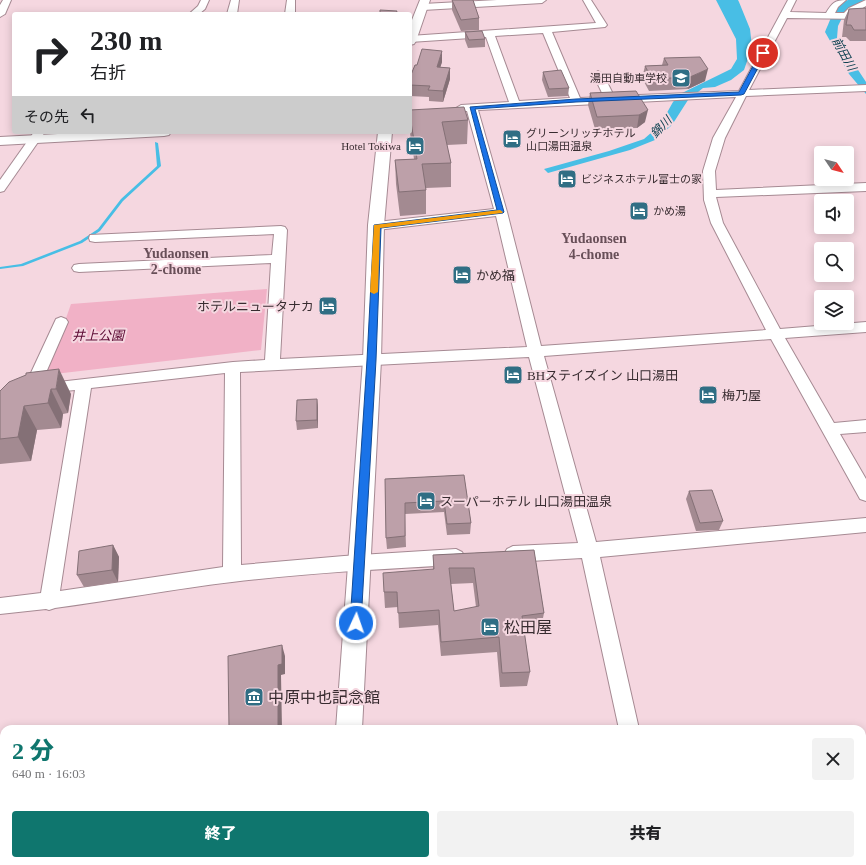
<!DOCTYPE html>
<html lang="ja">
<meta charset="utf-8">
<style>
:root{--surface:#fff;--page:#f2f2f2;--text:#202124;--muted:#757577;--accent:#0f766e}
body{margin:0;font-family:"Times New Roman","Noto Sans JP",serif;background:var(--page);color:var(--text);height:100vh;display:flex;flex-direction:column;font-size:15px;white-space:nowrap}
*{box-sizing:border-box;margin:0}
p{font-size:13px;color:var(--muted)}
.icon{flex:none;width:22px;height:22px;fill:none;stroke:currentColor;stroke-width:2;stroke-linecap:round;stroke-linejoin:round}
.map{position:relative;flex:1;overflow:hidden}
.sheet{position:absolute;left:0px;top:725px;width:866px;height:140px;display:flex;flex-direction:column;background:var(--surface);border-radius:12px 12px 0 0;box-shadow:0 2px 10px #0003}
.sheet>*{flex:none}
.top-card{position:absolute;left:12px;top:12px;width:400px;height:122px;border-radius:4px;box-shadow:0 2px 10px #0003;background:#fff;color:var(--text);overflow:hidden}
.needle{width:26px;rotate:125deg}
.buttons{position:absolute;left:814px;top:146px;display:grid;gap:8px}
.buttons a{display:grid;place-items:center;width:40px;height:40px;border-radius:4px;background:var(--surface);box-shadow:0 2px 10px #0003;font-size:20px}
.pin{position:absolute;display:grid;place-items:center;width:34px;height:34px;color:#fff;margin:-17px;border:2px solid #fff;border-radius:50%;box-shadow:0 1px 4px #0007}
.me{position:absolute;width:44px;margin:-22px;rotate:3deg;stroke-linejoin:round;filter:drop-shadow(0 0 3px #0008)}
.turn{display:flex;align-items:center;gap:14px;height:84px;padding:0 12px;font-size:18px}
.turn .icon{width:52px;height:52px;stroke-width:2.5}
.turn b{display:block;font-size:28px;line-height:34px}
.then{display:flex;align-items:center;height:38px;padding:0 12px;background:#0003;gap:8px;font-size:15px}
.round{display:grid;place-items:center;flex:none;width:42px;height:42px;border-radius:4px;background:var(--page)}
.head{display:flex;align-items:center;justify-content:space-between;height:68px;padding:0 12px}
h1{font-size:24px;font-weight:800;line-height:30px;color:var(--accent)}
.button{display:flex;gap:8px;margin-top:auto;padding:8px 12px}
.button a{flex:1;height:46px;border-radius:4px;background:var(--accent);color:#fff;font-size:16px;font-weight:800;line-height:46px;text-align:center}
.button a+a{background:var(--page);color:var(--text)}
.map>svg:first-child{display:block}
.green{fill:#f1b1c6}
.water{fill:#48bee5}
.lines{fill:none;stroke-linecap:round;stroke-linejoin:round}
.stream{fill:#48bee5;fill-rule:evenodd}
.minor-casing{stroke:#a68a93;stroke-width:2}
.major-casing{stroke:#a68a93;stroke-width:2}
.minor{fill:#fff;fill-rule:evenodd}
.major{fill:#fff;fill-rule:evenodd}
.wall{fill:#a38a91;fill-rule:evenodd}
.shaded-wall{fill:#847076}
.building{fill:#bda0a9;stroke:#847076;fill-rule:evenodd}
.route{fill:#1a73e8;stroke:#114b97}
.slow{fill:#f59e0b}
.labels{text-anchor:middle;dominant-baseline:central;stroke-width:4;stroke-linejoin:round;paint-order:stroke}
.far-poi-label{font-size:11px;fill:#382c30;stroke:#f5d7e0;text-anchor:start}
.far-water-label{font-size:12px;font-style:italic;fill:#0d4151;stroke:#f5d7e0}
.poi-label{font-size:13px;fill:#382c30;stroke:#f5d7e0;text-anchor:start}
.park-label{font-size:13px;font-style:italic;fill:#5a0731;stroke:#f5d7e0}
.neighbourhood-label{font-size:14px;font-weight:bold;fill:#684f58;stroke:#f5d7e0}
.near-poi-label{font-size:16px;fill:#382c30;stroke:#f5d7e0;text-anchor:start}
</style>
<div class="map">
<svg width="866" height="865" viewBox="0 0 866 865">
<rect width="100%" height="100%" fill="#f5d7e0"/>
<!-- green -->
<polygon class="green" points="267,289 261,350 46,375 71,304"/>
<!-- water -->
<g class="water">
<polygon points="716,0 738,0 739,2 750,29 752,47 744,70 731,80 715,87 703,88 688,100 672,125 655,140 630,150 548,173 544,169 609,151 644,139 660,125 673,102 680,94 731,69 737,59 736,39"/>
<path d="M 848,0 L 864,0 L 846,10 L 838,26 L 837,38 L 866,82 L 866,94 L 849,74 L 825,32 C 831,19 834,5 848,0 Z"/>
</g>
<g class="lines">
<!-- stream -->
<polygon class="stream" points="155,142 158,143 161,166 123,201 100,231 82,243 23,266 0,269 0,267 21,264 80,241 98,229 121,199 157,166"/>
<!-- minor casing -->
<g class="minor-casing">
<g id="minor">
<polygon points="3,0 11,0 5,14 0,17 0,5"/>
<polygon points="201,0 209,0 205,9 199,14 189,14 198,6"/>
<polygon points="231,0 239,0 237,14 227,14"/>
<polygon points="287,0 295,0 295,14 285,14"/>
<polygon points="497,0 546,0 542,3 423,10 419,7 423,4"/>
<path d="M 583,0 L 591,0 L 607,25 L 605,27 L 552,32 L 580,98 L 604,97 L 593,74 L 598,71 L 603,74 L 614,96 L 739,91 L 788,0 L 796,0 L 790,12 L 826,13 C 832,3 835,0 846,0 L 838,7 L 835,13 L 844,13 L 849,8 L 866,0 L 866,6 L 854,13 L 866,13 L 866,19 L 787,18 L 749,90 L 866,85 L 866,91 L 746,96 L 725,138 L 715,171 L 716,190 L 866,183 L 866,191 L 716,197 L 723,223 L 780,329 L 866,322 L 866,332 L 785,338 L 834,423 L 866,420 L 866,432 L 840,434 L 866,479 L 866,501 L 860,499 L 771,339 L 544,356 L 596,542 L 866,518 L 866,532 L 600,557 L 639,729 L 619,729 L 582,558 L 513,562 L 507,559 L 504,554 L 507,549 L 513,546 L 578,543 L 529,357 L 240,372 L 241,565 L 344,556 L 456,549 L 462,552 L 465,557 L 462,562 L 456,565 C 381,569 307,573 232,582 C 173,589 115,600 55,608 L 49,610 L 46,609 L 0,614 L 0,598 L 41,593 L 75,390 L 45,393 L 39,390 L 36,394 L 31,396 L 26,394 L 23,390 L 56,319 L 61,317 L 66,319 L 68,322 L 41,384 L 233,362 L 265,360 L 271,263 L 79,272 L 74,271 L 72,268 L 74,265 L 79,264 L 272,255 L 274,234 L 95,242 L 90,241 L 89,238 L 90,235 L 281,226 L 285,227 L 287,230 L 280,359 L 527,347 L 496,216 L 377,230 L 373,229 L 371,226 L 373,223 L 377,222 L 494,209 L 467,111 L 461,111 L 456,108 L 461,105 L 509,102 L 486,37 L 410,42 L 410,36 L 596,23 ZM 543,33 L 570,98 L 519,101 L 495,36 ZM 736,97 L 713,138 L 703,171 L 704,200 L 711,223 L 766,330 L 541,346 L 507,212 L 478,110 ZM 225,373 L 223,567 L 60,591 L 91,388 Z"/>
<polygon points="34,132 45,132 4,191 0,192 0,180"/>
<polygon points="4,804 4,837 0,838 0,805"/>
<polygon points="648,861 672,861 673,865 649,865"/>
</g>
</g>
<!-- major casing -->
<g class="major-casing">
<g id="major">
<polygon points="420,0 430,0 416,41 414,44 410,45 410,25"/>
<polygon points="96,132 171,132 169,135 164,136 0,145 0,137"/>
<polygon points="378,132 392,132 384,225 381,360 362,729 336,729 363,360 368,225"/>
<polygon points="333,861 361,861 362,865 332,865"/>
</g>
</g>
<!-- minor -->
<use href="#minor" class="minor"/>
<!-- major -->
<use href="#major" class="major"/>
</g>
<!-- wall -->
<g class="wall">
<polygon points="452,0 473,0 479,18 479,30 461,31 452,10"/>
<polygon points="866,8 866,41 850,41 846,37 842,37 844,20 849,9"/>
<polygon points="465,32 485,39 485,47 468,48 465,40"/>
<polygon points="664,58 705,81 688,89 649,91 642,78 645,66 662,65"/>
<polygon points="442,62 440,67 450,68 450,79 443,102 429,101 429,97 410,96 410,77 417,65"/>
<polygon points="543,72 569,88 568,96 548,97 542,80"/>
<polygon points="636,91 645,122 637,128 595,129 588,105 590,93"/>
<polygon points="410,110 468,120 467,144 447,145 451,163 451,187 426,188 426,214 400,216 396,184 395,160 414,159 410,133"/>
<polygon points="26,375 71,394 68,413 63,414 61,428 37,430 31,461 0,464 0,391"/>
<polygon points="317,399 318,408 318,428 297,430 296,421"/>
<polygon points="464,475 471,523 470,534 447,535 444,512 405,514 406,547 387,549 386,538 385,479"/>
<polygon points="689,491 723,521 719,530 696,531 686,499"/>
<polygon points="113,545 119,557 118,582 84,587 77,575"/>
<path d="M 534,550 L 544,613 L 541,628 L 524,630 L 530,672 L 527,686 L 500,687 L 497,652 L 441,656 L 438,625 L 399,628 L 398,607 L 385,608 L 384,592 L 433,569 L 433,555 ZM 473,583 L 476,607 L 454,611 L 451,584 Z"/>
<polygon points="452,861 569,861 569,865 456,865"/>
</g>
<!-- shaded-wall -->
<g class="shaded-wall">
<polygon points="442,51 442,62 437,78 437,67"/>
<polygon points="450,68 450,79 443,102 443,91"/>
<polygon points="708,69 705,81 688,89 690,77"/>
<polygon points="648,110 645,122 637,128 639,115"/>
<polygon points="59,369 71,394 68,413 56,389"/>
<polygon points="51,389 63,414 61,428 48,403"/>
<polygon points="317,399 318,408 318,428 317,420"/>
<polygon points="24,406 37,430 31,461 18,437"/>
<polygon points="113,545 119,557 118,582 112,570"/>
<polygon points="282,645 285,656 285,674 281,675 282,729 278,729 278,665"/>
</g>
<!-- building -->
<g class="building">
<polygon points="452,0 473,0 479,18 461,20"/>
<polygon points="866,8 866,30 854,30 851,25 846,25 849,9"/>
<polygon points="380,10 397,11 396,14 380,14"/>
<polygon points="482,31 485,39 469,40 465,32"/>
<polygon points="422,49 442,51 437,67 450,68 443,91 428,90 430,86 410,85 410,77 415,65 417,65"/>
<polygon points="700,57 708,69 690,77 652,79 645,66 668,65 664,58"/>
<polygon points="561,70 569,88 549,89 543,72"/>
<polygon points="636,91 648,110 639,115 597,117 590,93"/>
<polygon points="464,107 468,120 442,122 451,163 422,164 426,190 399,192 395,160 417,159 410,116 410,110"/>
<polygon points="59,369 56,389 51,389 48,403 24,406 18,437 0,439 0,391 9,382 26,375 26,373"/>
<polygon points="317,399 317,420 296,421 297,400"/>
<polygon points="464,475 471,523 447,524 444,501 405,503 405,536 386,538 385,479"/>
<polygon points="712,490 723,521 700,523 689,491"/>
<polygon points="113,545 112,570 77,575 79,551"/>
<path d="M 534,550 L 544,613 L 522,616 L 530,672 L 502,673 L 499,637 L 441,642 L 439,610 L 398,613 L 397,592 L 384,592 L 383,573 L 434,569 L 433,555 ZM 449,568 L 474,568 L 479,606 L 454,611 Z"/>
<polygon points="282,645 282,664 278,665 278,729 229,729 228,656"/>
<polygon points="549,727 549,729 527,729"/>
<polygon points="465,861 569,861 569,865 466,865"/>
</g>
<!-- route -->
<polygon class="route" points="763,51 766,53 744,94 741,95 576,102 475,109 504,212 503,213 381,228 376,360 361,623 359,626 356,628 352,626 350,623 367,360 374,225 497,210 470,107 576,99 739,92 760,53"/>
<!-- slow -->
<polygon class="slow" points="500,210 503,212 502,213 380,228 378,292 374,294 370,292 374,225"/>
<!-- icons -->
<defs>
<g id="school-square" transform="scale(1)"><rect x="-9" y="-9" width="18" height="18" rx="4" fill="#306e84" stroke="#f5d7e0"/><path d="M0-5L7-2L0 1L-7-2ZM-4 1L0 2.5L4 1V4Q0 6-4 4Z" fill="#fff"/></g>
<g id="hotel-square" transform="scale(1)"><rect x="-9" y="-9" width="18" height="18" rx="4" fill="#306e84" stroke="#f5d7e0"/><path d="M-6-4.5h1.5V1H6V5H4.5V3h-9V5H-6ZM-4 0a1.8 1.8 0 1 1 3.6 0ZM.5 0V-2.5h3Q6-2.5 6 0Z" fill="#fff"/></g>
<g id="museum-square" transform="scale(1)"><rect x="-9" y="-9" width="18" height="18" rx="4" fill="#306e84" stroke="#f5d7e0"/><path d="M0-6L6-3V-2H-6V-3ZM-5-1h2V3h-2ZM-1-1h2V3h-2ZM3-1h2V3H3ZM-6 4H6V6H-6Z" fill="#fff"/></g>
</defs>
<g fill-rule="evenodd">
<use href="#school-square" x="681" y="78"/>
<use href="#hotel-square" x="512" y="139"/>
<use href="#hotel-square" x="415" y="146"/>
<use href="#hotel-square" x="567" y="179"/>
<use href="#hotel-square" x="639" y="211"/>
<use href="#hotel-square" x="462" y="275"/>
<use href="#hotel-square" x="328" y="306"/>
<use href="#hotel-square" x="513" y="375"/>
<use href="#hotel-square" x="708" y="395"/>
<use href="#hotel-square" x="426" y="501"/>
<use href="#hotel-square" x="490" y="627"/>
<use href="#museum-square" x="254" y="697"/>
</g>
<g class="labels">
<!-- far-poi labels -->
<g class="far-poi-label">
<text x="667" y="78" text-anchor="end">湯田自動車学校</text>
<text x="526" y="133">グリーンリッチホテル<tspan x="526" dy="13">山口湯田温泉</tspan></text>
<text x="401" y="146" text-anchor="end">Hotel Tokiwa</text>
<text x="581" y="179">ビジネスホテル富士の家</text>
<text x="653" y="211">かめ湯</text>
</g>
<!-- far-water labels -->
<g class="far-water-label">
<text transform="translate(844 54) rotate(61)">前田川</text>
<text transform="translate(661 127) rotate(-46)">錦川</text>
</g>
<!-- poi labels -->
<g class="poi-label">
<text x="476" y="275">かめ福</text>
<text x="314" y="306" text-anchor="end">ホテルニュータナカ</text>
<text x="527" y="375">BHステイズイン 山口湯田</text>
<text x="722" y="395">梅乃屋</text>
<text x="440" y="501">スーパーホテル 山口湯田温泉</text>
</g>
<!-- park labels -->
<g class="park-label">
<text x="98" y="335">井上公園</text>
</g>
<!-- neighbourhood labels -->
<g class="neighbourhood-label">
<text x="594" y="238">Yudaonsen<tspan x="594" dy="16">4-chome</tspan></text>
<text x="176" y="253">Yudaonsen<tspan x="176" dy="16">2-chome</tspan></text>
</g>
<!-- near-poi labels -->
<g class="near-poi-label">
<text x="504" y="627">松田屋</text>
<text x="268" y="697">中原中也記念館</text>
</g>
</g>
</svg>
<div class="buttons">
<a><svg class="needle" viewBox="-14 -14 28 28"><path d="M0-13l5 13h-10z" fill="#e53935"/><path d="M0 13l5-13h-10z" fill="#757577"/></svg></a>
<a><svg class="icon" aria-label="sound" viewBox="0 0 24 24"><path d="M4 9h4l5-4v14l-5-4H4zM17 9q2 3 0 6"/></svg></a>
<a><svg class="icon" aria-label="search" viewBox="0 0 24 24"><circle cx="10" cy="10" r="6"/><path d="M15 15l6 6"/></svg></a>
<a><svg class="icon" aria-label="layers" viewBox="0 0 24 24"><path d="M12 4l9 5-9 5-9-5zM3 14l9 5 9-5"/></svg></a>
</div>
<div class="pin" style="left:763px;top:53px;background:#d93025"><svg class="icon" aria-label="arrive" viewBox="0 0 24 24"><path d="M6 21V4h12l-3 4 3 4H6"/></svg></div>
<svg class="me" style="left:356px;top:623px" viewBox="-20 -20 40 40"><circle r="17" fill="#1a73e8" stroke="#fff" stroke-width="3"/><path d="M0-11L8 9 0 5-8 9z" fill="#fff"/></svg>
<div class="top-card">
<div class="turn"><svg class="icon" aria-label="right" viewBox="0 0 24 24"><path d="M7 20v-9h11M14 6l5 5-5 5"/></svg><div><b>230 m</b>右折</div></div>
<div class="then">その先<svg class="icon" aria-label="left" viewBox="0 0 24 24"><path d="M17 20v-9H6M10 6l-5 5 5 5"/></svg></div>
</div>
<section class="sheet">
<div class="head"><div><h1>2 分</h1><p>640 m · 16:03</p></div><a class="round"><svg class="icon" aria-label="close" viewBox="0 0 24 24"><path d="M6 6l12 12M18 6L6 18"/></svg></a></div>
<div class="button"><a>終了</a><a>共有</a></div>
</section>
</div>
